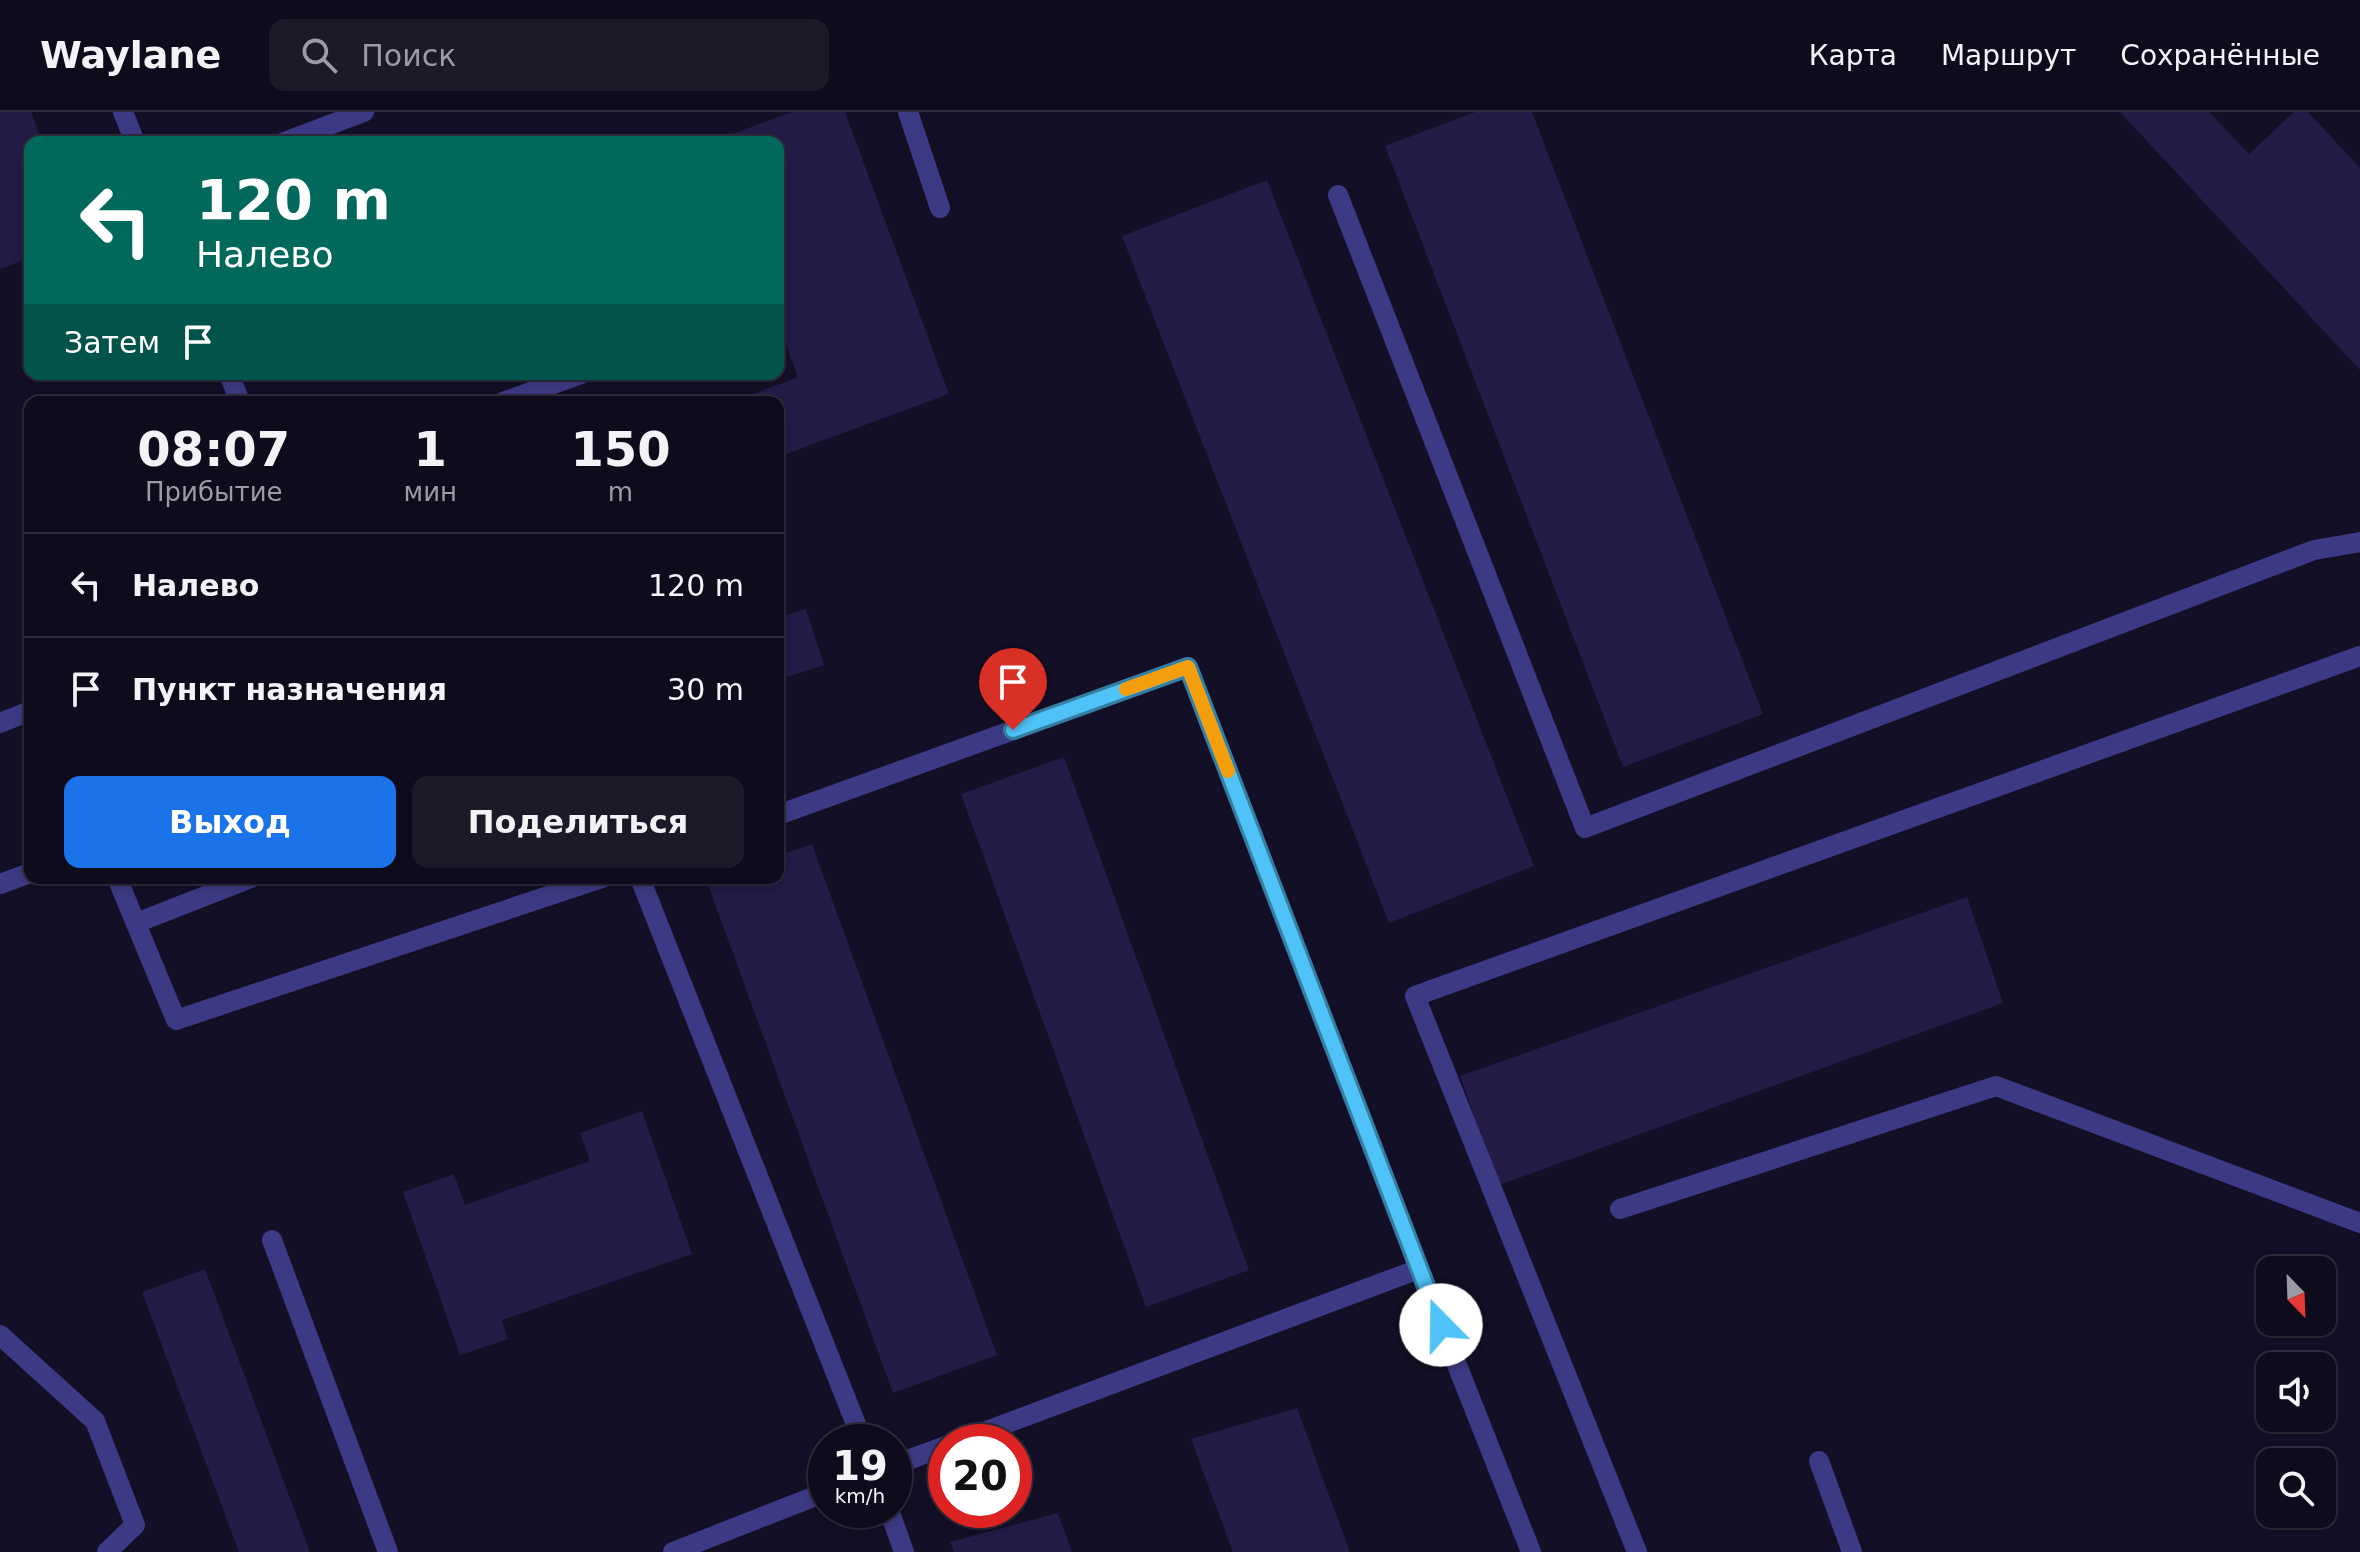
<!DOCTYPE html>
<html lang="ru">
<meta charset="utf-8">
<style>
:root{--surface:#0e0b1c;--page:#1c1929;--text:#f1f3f6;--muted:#9b9ba3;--line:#2e2b3b;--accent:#1a73e8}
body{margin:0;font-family:"DejaVu Sans",sans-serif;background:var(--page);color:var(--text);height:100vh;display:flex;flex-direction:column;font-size:30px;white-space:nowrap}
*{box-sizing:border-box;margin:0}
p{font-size:26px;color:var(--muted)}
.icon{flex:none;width:44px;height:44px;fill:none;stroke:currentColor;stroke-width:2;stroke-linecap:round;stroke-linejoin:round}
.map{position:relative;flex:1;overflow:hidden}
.panel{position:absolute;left:24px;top:284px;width:760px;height:488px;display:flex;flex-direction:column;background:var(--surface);border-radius:16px;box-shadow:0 4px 12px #0003,0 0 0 2px var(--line)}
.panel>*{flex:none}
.top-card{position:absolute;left:24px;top:24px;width:760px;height:244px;border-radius:16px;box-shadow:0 4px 12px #0003,0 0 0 2px var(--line);background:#00695c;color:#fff;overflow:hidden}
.needle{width:52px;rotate:157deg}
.controls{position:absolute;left:2256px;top:1144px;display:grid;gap:16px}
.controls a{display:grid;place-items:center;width:80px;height:80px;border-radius:16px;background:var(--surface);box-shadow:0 4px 12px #0003,0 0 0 2px var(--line);font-size:40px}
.speed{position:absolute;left:808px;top:1312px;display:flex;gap:16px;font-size:40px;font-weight:700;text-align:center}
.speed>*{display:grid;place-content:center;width:104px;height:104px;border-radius:50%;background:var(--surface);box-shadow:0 4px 12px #0003,0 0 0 2px var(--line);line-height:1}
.speed small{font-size:20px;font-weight:400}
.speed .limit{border:12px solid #d22;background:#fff;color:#111}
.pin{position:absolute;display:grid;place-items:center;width:68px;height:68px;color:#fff;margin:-82px -34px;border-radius:50% 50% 50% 0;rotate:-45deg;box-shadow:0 0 8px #0007}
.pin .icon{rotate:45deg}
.me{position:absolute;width:88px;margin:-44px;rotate:338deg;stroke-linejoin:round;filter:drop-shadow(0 0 6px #0008)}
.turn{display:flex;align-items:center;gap:28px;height:168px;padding:0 40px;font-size:36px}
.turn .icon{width:104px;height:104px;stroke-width:2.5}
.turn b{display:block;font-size:56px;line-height:68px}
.then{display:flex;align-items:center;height:76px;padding:0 40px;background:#0003;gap:16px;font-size:30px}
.eta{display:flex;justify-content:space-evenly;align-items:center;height:136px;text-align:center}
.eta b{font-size:48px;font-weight:600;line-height:56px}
.primary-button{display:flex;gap:16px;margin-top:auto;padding:16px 40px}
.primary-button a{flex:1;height:92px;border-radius:16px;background:var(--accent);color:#fff;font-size:32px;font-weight:600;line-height:92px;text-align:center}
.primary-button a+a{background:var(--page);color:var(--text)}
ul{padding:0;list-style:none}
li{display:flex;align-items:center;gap:24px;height:104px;padding:0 40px;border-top:2px solid var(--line)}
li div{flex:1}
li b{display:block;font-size:30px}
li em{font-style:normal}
header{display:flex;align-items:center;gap:48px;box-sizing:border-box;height:112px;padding:0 40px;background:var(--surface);border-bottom:2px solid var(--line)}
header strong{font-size:38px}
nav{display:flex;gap:44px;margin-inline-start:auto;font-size:28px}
.search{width:560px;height:72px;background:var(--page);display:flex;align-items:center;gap:20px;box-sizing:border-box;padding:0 28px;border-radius:16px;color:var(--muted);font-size:30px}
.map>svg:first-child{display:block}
.building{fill:#241b47}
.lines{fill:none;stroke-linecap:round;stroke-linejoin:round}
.service{stroke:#3d3a85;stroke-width:20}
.route-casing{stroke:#337fa1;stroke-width:20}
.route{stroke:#4fc3f7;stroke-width:14}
.slow{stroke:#f59e0b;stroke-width:14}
</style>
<header>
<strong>Waylane</strong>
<div class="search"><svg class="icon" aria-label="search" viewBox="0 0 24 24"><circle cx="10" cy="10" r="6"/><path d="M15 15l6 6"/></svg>Поиск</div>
<nav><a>Карта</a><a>Маршрут</a><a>Сохранённые</a></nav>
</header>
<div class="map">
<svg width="2360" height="1440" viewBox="0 0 2360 1440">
<rect width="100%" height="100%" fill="#130f26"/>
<!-- building -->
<g class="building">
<polygon points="0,0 31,0 42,30 30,30 30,146 0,157"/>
<polygon points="792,0 845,0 949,282 778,345 778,290 731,290 798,265 778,211 778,30 711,30"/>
<polygon points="1475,0 1532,0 1763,602 1623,655 1385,34"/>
<polygon points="2120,0 2209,0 2249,42 2294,0 2308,0 2360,56 2360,258"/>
<polygon points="1267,68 1534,754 1389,811 1122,124"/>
<polygon points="806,497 824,553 778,568 778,506"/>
<polygon points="1064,645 1249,1158 1146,1195 961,682"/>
<polygon points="812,732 997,1243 893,1281 707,770 718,766 778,766 778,744"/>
<polygon points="1967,785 2003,891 1499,1073 1460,964"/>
<polygon points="642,999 692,1142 502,1208 508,1227 460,1243 403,1080 454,1062 465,1093 590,1049 580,1021"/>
<polygon points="205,1157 310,1440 239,1440 142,1180"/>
<polygon points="1297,1296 1350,1440 1233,1440 1191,1327"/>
<polygon points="1058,1401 1072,1440 954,1440 950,1430"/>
</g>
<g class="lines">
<!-- service -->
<g class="service">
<polyline points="123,0 135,30"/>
<polyline points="908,0 940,96"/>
<polyline points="284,30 364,0"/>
<polyline points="1338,83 1585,716 2314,438 2360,430"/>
<polyline points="229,262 240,290"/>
<polyline points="503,290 581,262"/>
<polyline points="0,611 30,599"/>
<polyline points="778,703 1188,555 1419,1157 1531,1440"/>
<polyline points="117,766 176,908 602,766"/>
<polyline points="640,766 863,1330"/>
<polyline points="0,772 30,761"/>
<polyline points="136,811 251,766"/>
<polyline points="1620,1097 1996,974 2360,1111"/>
<polyline points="272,1128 388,1440"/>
<polyline points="0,1223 95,1309 135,1413 107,1440"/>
<polyline points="957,1330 1419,1157"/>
<polyline points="1819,1349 1852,1440"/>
<polyline points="894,1353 946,1334"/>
<polyline points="889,1398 904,1440"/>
<polyline points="673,1440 826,1380"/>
<polyline points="1637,1440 1415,884 2360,544"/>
</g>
</g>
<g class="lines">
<!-- route casing -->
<g class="route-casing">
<polyline id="route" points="1013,618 1188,555 1441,1213"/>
</g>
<!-- route -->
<use href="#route" class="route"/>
<!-- slow -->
<polyline class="slow" points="1126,577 1188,555 1228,659"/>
</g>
</svg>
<div class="controls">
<a><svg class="needle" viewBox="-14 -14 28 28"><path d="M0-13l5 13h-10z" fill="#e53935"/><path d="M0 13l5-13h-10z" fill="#9b9ba3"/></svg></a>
<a><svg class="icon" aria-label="sound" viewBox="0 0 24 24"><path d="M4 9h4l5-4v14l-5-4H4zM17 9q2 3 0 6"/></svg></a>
<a><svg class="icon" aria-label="search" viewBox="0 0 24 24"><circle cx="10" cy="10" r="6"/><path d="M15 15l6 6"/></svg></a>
</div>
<div class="speed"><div>19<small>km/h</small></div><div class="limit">20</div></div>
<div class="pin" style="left:1013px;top:618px;background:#d93025"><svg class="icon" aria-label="arrive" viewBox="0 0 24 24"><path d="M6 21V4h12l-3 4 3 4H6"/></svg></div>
<svg class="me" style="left:1441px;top:1213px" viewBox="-20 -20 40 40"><circle r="19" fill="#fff"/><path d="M0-13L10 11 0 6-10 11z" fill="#4fc3f7"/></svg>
<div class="top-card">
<div class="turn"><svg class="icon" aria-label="left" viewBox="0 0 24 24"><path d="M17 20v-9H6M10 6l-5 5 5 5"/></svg><div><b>120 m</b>Налево</div></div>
<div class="then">Затем<svg class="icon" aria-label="arrive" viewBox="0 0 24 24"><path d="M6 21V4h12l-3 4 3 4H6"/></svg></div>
</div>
<section class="panel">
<div class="eta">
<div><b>08:07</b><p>Прибытие</p></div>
<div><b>1</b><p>мин</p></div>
<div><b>150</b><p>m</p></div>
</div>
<ul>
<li><svg class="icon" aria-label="left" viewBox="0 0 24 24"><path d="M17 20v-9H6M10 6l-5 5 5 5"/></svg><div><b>Налево</b></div><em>120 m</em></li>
<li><svg class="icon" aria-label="arrive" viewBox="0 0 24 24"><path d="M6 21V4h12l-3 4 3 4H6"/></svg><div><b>Пункт назначения</b></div><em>30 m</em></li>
</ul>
<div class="primary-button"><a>Выход</a><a>Поделиться</a></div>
</section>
</div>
